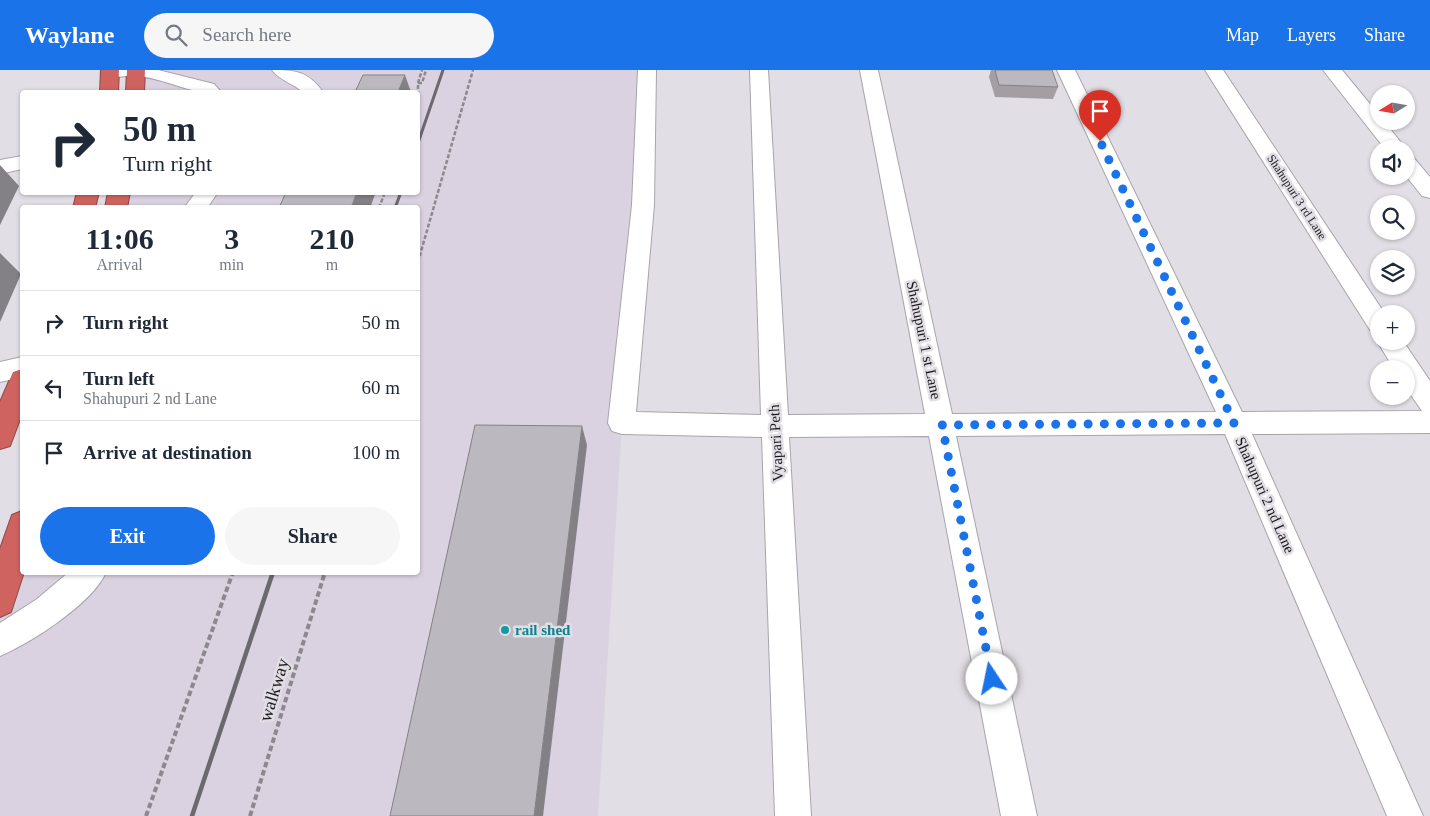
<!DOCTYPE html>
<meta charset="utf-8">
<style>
:root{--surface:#fff;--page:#f6f6f7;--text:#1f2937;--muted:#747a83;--line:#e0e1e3;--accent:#1a73e8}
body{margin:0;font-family:"Times New Roman",serif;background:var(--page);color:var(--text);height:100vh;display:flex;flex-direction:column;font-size:19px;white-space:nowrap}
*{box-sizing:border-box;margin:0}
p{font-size:16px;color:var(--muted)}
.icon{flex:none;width:28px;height:28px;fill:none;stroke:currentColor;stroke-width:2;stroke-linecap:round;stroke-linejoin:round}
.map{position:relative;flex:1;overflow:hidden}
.drawer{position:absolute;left:20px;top:135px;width:400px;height:370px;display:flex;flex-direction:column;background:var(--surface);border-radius:5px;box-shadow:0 1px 4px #0004}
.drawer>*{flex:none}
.banner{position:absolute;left:20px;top:20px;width:400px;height:105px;border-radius:5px;box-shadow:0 1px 4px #0004;background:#fff;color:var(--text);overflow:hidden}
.needle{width:32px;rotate:259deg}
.tools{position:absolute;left:1370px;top:15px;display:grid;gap:10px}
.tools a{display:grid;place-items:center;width:45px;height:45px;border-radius:50%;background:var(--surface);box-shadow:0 1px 4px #0004;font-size:25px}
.pin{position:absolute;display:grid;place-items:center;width:42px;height:42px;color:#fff;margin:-51px -21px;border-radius:50% 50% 50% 0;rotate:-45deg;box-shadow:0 0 5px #0007}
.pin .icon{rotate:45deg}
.me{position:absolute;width:55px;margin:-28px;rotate:349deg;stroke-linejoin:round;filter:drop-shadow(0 0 4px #0008)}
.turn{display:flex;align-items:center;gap:18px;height:105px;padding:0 20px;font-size:22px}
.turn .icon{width:65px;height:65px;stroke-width:2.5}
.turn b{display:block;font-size:35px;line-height:42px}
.eta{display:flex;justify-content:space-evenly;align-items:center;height:85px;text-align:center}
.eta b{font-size:30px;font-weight:800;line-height:35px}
.button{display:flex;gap:10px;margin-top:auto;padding:10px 20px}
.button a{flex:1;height:58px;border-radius:30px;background:var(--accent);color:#fff;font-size:20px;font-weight:800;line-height:58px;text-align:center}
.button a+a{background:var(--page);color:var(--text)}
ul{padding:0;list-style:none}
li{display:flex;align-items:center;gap:15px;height:65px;padding:0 20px;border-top:1px solid var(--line)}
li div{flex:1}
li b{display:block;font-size:19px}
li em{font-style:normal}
header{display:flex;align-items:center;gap:30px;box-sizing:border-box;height:70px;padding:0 25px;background:var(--accent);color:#fff}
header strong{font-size:24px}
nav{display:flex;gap:28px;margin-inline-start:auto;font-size:18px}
.search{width:350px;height:45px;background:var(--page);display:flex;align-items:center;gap:12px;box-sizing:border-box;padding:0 18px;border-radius:28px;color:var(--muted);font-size:19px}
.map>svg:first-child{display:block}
.built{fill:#dad2e0}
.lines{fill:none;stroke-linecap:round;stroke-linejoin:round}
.minor-casing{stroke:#a8a4ab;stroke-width:2}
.highway-casing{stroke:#904948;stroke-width:2}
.path-far1{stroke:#8c898e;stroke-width:2.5;stroke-dasharray:4 2;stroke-linecap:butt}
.path{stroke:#8c898e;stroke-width:4;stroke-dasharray:5.5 3;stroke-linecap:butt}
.minor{fill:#fff;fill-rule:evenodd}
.highway{fill:#cf6360;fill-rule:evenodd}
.rail-far1{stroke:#6c696e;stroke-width:3}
.rail{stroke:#6c696e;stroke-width:4.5}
.wall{fill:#a29ea4}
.shaded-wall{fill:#848186}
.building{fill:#bcb8bf;stroke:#848186}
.route{stroke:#1a73e8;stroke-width:9;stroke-dasharray:0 16.2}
.culture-dot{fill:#0f9aa8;stroke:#e2dee5;stroke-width:2}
.labels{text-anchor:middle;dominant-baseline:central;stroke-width:5;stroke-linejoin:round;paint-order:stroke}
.far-street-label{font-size:12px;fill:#1b191c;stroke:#e2dee5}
.street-label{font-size:15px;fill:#1b191c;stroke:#e2dee5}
.culture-label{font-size:15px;font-weight:bold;fill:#0d838f;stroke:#e2dee5;text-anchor:start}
.near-street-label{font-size:18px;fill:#1b191c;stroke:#e2dee5}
</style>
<header>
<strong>Waylane</strong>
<div class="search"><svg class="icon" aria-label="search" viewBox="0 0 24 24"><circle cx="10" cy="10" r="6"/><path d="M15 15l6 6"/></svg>Search here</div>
<nav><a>Map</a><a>Layers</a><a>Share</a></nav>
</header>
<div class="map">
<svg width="1430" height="746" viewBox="0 0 1430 746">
<rect width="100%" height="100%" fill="#e2dee5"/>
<!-- built -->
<polygon class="built" points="132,0 648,0 622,353 598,746 0,746 0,531 22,456 22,502 418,502 418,138 116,137 119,122 418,122 418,22 131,22"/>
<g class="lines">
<!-- minor casing -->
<g class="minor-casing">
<g id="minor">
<path d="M 102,0 L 158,0 L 214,14 L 221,22 C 191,26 164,7 135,6 C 124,5 114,9 103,6 L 101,2 Z"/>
<path d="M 272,0 C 295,0 308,1 323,22 L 303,22 C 294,14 279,10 272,0 Z"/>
<polygon points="638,0 656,0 654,135 636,342 761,345 750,0 768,0 788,345 925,344 860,0 878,0 952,344 1216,342 1057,0 1075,0 1242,342 1422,341 1406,318 1406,299 1394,299 1377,271 1379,269 1379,271 1403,271 1430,311 1430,363 1252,364 1423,746 1387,746 1225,364 956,366 1037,746 1001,746 929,366 789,367 811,746 775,746 762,367 622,364 612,361 608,353 632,135"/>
<polygon points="1205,0 1223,0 1385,244 1379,244 1379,263 1370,260"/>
<polygon points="1323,0 1342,0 1379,45 1379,51 1384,51 1406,79 1385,79"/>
<polygon points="22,86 22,99 0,104 0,90"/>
<polygon points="1406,86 1413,87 1430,107 1430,128 1422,126 1406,106"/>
<polygon points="196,122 218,122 207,138 184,138"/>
<polygon points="22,287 22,307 0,312 0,292"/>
<path d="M 69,502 L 106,502 C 93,533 31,573 0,586 L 0,553 L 37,529 Z"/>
</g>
</g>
<!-- highway casing -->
<g class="highway-casing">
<g id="highway">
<polygon points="101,0 119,0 118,22 100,22"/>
<polygon points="127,0 145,0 144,22 126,22"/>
<polygon points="77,122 99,122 95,138 73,138"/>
<polygon points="108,122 130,122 127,138 105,138"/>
<polygon points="22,299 22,344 10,376 0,379 0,332 13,302"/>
<polygon points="22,441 24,502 11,542 0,547 0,479 12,445"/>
</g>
</g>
<!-- path-far1 -->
<g class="path-far1">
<polyline points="418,13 422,0"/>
<polyline points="418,31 418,13 422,13 426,0"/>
<polyline points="379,138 385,122"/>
<polyline points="418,192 473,0"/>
</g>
<!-- path -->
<g class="path">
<polyline points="146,746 233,502"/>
<polyline points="250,746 325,502"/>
</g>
<!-- minor -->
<use href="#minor" class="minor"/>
<!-- highway -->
<use href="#highway" class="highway"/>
<!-- rail-far1 -->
<g class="rail-far1">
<polyline points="418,73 443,0"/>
<polyline points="395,138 401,122"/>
</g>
<!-- rail -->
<polyline class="rail" points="192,746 273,502"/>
</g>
<!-- wall -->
<polygon class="wall" points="991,0 1052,0 1058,17 1053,29 995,27 989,7"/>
<!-- shaded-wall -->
<g class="shaded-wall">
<polygon points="405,5 411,22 398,22"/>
<polygon points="0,95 19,116 0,155"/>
<polygon points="357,122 376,122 370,138 351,138"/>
<polygon points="0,183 21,204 0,252"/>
<polygon points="582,356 587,375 543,746 534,746"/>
</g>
<!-- building -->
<g class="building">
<polygon points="995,0 1052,0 1058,17 999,15"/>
<polygon points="363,5 405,5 398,22 355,22"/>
<polygon points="286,122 357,122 351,138 279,138"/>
<polygon points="475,355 582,356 534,746 390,746"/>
</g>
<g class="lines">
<!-- route -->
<polyline class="route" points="992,609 942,355 1234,353 1100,71"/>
</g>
<!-- markers -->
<circle class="culture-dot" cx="505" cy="560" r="5"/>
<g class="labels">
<!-- far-street labels -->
<g class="far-street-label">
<text transform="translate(1297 127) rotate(57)">Shahupuri 3 rd Lane</text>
</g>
<!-- street labels -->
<g class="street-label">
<text transform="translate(924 270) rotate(78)">Shahupuri 1 st Lane</text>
<text transform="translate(776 373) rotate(-93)">Vyapari Peth</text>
<text transform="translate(1265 425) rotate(66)">Shahupuri 2 nd Lane</text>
</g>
<!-- culture labels -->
<g class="culture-label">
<text x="515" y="560">rail shed</text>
</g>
<!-- near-street labels -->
<g class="near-street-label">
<text transform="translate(274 620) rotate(-73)">walkway</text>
</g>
</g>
</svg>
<div class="tools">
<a><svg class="needle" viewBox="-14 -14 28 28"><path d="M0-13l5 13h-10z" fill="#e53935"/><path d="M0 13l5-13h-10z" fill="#747a83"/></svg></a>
<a><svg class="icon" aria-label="sound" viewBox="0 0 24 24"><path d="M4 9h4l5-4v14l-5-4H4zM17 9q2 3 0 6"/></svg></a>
<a><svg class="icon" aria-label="search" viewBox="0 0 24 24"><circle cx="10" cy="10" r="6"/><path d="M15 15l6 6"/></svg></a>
<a><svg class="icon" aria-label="layers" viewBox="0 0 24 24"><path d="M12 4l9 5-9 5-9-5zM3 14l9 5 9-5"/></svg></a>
<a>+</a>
<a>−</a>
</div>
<div class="pin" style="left:1100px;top:71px;background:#d93025"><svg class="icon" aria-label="arrive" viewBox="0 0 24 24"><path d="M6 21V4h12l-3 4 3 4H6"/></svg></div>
<svg class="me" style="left:992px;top:609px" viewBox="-20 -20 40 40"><circle r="19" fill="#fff"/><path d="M0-13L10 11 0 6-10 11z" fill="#1a73e8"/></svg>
<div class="banner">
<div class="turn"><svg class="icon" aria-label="right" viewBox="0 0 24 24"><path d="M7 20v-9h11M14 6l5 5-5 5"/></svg><div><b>50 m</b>Turn right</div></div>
</div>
<section class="drawer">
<div class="eta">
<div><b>11:06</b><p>Arrival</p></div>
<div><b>3</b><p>min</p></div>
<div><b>210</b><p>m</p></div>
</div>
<ul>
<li><svg class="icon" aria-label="right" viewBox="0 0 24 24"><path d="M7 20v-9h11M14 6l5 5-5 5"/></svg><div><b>Turn right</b></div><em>50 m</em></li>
<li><svg class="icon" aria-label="left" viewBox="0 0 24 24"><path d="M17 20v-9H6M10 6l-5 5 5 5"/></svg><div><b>Turn left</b><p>Shahupuri 2 nd Lane</p></div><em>60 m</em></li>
<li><svg class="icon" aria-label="arrive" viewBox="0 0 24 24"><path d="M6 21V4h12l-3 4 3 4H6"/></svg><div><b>Arrive at destination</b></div><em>100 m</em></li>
</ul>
<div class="button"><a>Exit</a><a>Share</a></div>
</section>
</div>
